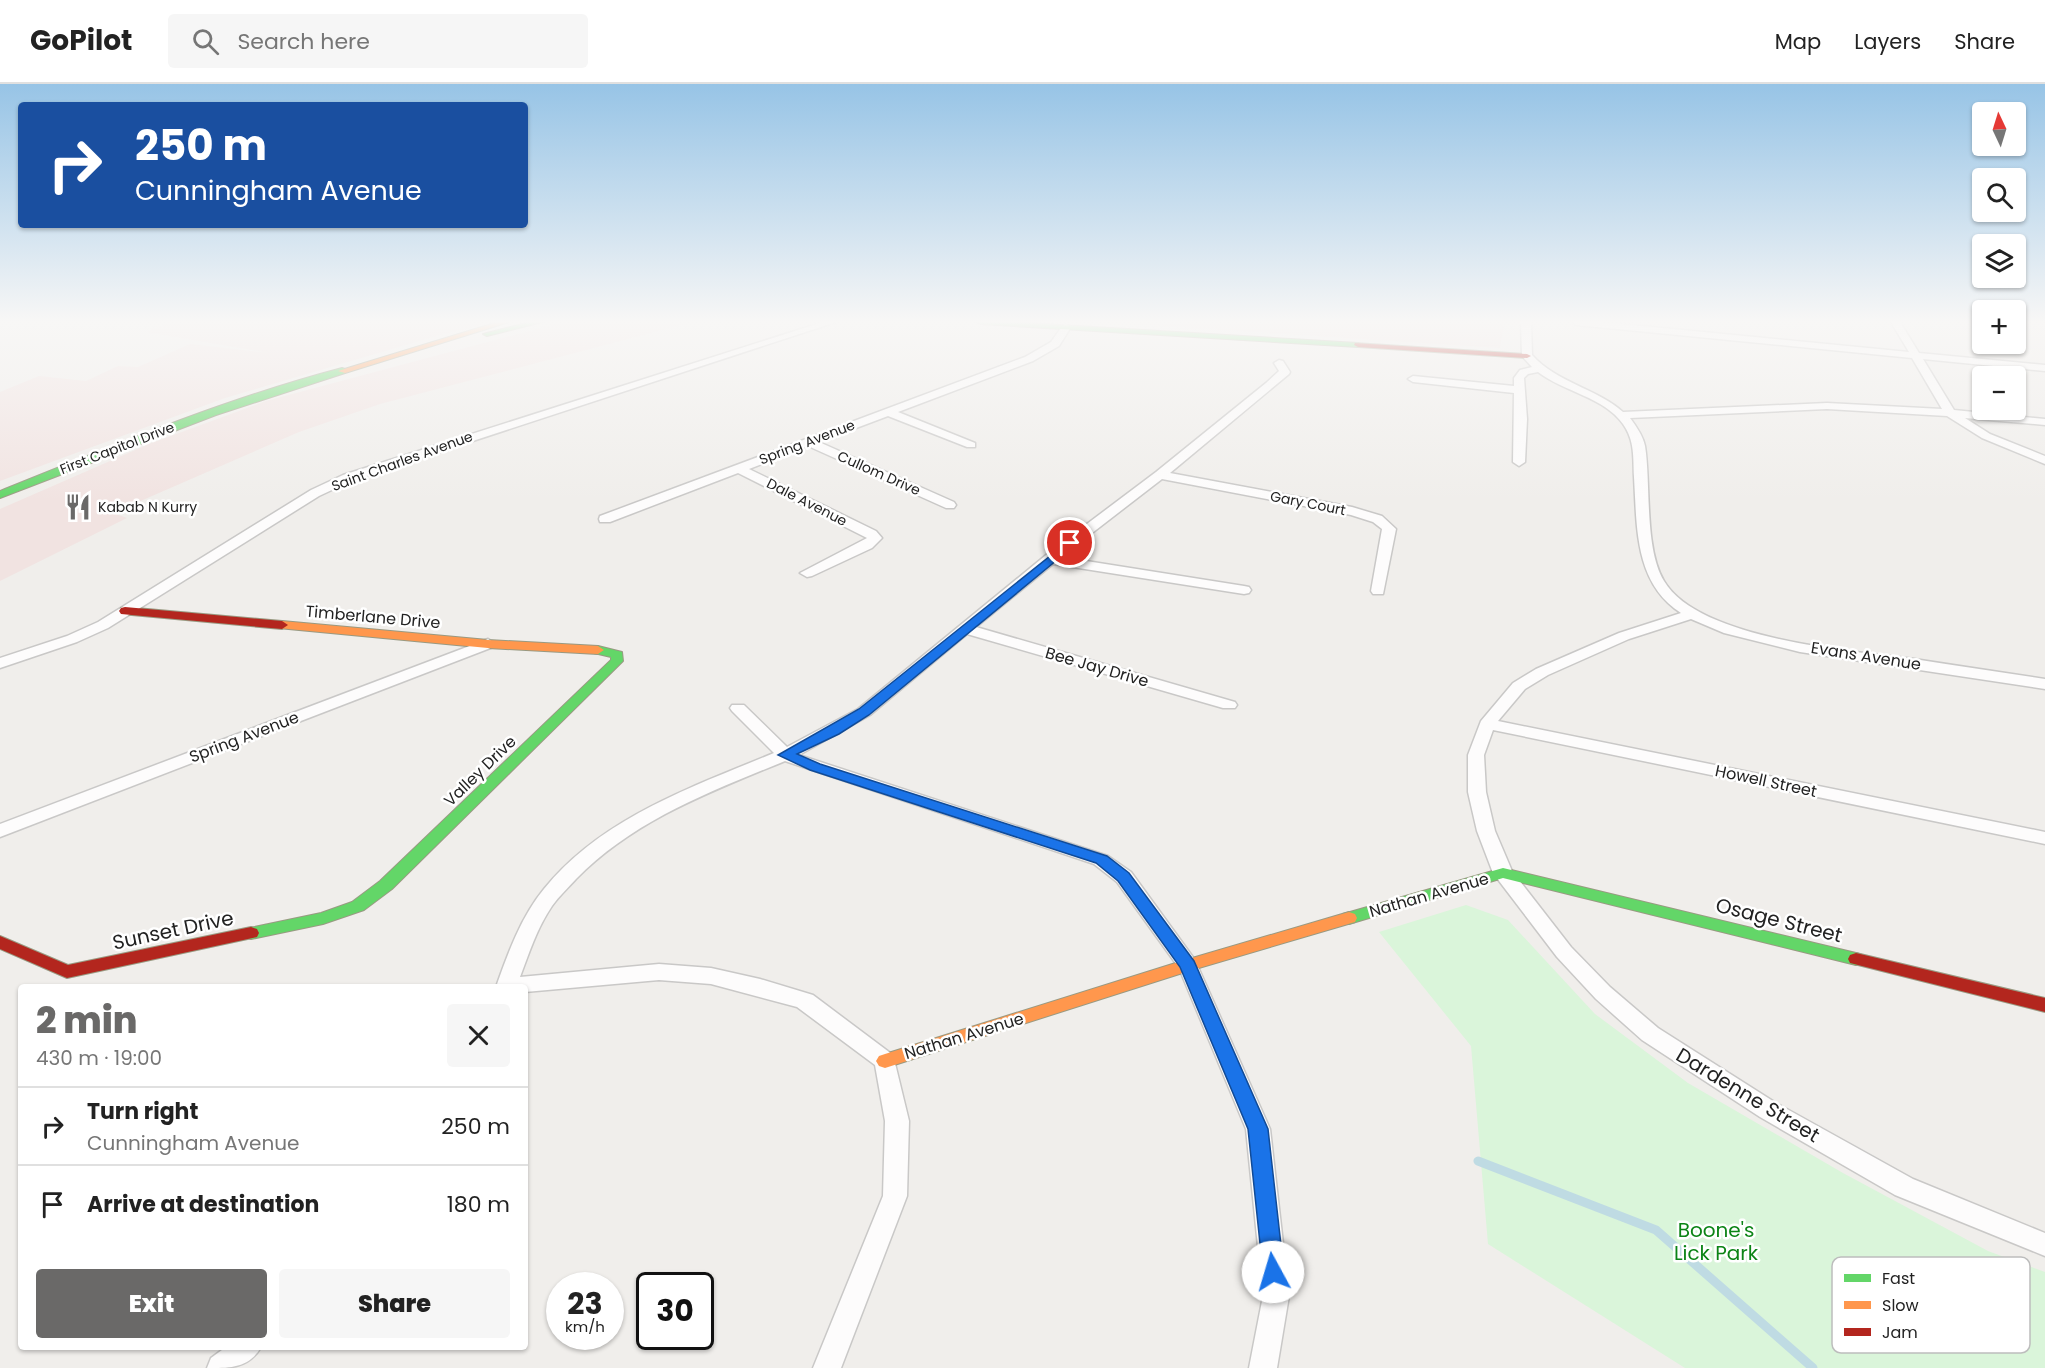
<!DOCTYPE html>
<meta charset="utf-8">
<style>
:root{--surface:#fff;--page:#f6f6f6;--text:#222;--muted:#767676;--line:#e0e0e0;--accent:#6a6968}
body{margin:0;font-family:Poppins,sans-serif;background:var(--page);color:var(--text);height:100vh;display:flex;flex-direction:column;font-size:22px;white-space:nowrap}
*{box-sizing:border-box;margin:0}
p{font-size:20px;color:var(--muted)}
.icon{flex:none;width:33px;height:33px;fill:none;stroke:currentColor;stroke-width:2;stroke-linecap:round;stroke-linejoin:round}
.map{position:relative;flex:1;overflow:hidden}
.side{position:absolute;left:18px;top:900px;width:510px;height:366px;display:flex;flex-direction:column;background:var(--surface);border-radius:6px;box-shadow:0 2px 4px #0004}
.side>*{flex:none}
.top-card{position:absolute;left:18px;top:18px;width:510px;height:126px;border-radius:6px;box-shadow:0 2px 4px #0004;background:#1a4fa0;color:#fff;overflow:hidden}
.needle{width:39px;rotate:356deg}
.tools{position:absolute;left:1972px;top:18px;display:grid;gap:12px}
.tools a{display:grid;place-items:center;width:54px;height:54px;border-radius:6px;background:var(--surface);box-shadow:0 2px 4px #0004;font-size:30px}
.speed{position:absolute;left:546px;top:1188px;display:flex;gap:12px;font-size:30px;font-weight:700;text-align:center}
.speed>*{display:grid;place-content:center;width:78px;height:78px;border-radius:50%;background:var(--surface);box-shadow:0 2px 4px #0004;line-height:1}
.speed small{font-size:15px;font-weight:400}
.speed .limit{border:3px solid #111;border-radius:9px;background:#fff;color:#111}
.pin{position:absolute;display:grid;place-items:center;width:51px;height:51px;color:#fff;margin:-26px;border:3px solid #fff;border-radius:50%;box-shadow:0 2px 6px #0007}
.me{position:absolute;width:66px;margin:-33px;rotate:354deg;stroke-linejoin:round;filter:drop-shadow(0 0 4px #0008)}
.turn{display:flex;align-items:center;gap:21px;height:126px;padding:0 18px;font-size:27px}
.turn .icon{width:78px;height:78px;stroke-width:2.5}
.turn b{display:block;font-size:42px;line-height:51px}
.round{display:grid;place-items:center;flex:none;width:63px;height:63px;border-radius:6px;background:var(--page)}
.overview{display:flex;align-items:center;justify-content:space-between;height:102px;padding:0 18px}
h1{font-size:36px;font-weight:800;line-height:45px;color:var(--accent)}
.button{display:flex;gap:12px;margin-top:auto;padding:12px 18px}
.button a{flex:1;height:69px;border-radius:6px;background:var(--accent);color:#fff;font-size:24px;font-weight:800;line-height:69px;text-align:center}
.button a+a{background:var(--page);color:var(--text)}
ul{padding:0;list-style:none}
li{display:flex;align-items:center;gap:18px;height:78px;padding:0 18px;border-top:2px solid var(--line)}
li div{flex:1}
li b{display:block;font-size:22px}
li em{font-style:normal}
header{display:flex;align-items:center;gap:36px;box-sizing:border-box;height:84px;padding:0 30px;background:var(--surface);border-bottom:2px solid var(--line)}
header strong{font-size:28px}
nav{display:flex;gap:33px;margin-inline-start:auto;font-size:21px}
.search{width:420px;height:54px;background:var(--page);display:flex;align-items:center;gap:15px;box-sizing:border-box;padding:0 21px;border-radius:6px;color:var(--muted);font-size:22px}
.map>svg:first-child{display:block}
.commercial{fill:#f1e3e1}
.park{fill:#daf5da}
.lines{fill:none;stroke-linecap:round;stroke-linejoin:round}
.stream{stroke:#bfdbe3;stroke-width:9}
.street-casing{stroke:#c9c8c7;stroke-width:3}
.fast-casing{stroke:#999a82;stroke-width:2}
.slow-casing{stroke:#999a82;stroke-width:2}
.jam-casing{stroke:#999a82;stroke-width:2}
.street{fill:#fdfcfc;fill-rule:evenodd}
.fast{fill:#63d668;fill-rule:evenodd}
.slow{fill:#ff974d;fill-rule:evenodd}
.jam{fill:#b3261e;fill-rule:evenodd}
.route{fill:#1a73e8;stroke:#114b97;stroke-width:1.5}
.labels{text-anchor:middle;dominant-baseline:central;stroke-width:5;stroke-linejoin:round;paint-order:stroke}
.far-street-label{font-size:14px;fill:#222;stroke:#fff}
.far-poi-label{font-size:14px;fill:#222;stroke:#fff;text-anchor:start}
.street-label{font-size:16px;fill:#222;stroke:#fff}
.near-street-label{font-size:20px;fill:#222;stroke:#fff}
.near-park-label{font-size:20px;fill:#0c8416;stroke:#fff}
.key{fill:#fff;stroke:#bdbdbd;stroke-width:1.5}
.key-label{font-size:16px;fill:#222}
</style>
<header>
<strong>GoPilot</strong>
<div class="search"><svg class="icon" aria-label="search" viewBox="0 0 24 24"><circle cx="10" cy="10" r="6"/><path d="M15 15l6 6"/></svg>Search here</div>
<nav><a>Map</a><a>Layers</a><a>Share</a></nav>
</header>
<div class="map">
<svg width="2045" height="1284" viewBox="0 0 2045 1284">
<rect width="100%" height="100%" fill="#f0eeeb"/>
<!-- commercial -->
<g class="commercial">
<polygon points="171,238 495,238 440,251 225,314 0,397 0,308 39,292 86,297 118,282 138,283 190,260 270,269 146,248"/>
<polygon points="563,238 693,238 380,320 299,348 113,429 127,434 0,497 0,425 149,360 266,317"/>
<polygon points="1103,238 1504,238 1500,264"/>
</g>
<!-- park -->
<polygon class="park" points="1466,821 1508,836 1595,930 1688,999 1843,1089 1988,1167 2045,1188 2045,1284 1685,1284 1488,1160 1471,962 1379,848"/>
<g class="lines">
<!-- stream -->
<polyline class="stream" points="1478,1077 1656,1146 1813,1284"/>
<!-- street casing -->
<g class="street-casing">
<g id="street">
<polygon points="823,238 836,238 351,397 319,412 108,544 77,558 0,584 0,574 67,552 98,538 311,406 343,391"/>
<path d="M 1521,238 L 1531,238 L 1532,271 C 1557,299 1596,304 1623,328 L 1827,319 L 1942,325 L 1912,274 L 1576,241 L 1572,238 L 1601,238 L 1909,268 L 1891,238 L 1900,238 L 1919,269 L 2045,281 L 2045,287 L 1923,275 L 1954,326 L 2045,335 L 2045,341 L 1965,334 L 1990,350 L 2045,372 L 2045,380 L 1982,354 L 1947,332 L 1827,325 L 1630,334 C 1636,342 1643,352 1645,362 C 1651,399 1644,464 1664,497 C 1698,555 1851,567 1914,575 C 1958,582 2001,588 2045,595 L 2045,605 L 1800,568 L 1724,549 L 1691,535 L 1629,555 L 1548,591 L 1525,605 L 1498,637 L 2045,748 L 2045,760 L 1493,646 L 1484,671 L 1486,708 L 1495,747 L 1512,787 L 1571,863 L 1610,903 L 1658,944 L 1776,1019 L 1913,1095 L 2045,1149 L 2045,1172 L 1895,1111 L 1760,1033 L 1642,956 L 1596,915 L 1557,873 L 1493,789 L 1477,747 L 1468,708 L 1468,671 L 1481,637 L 1513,599 L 1536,585 L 1619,549 L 1681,529 C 1634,499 1637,442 1634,393 C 1633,373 1635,357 1623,340 C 1604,313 1564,308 1538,288 L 1528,290 L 1524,294 L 1527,335 L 1525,378 L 1519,382 L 1513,378 L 1514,309 L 1413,298 L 1408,295 L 1413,292 L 1514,302 L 1514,294 L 1520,286 L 1532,283 L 1522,272 Z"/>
<polygon points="1066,240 1071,243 1059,262 1033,277 898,328 975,359 975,363 967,363 888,332 819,358 954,418 956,421 954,424 946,424 808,362 749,385 876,447 882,454 872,464 812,492 807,493 800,489 867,454 738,389 610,438 600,438 599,435 600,432 1025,273 1051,258 1063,241"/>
<path d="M 1279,276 L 1283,277 L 1290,288 L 1289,290 L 1170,389 L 1352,423 L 1382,432 L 1396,445 L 1383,510 L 1373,510 L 1371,507 L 1382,445 L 1373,438 L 1351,431 L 1162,395 L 1061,473 L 1244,502 L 1249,503 L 1251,506 L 1249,509 L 1244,510 L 1053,480 L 976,543 L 1235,618 L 1237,621 L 1235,624 L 1223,624 L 967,550 L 870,631 L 799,671 L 1108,772 L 1131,788 L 1195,876 L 1270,1045 L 1289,1212 L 1277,1284 L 1249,1284 L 1263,1212 L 1246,1045 L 1179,884 L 1117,798 L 1094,780 L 785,677 C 710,708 634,736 576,795 C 568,804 559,812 552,822 C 537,844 529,869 520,893 L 659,880 L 711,884 L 760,895 L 813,911 L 893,971 L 909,1037 L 907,1112 L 841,1284 L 813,1284 L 883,1112 L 885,1037 L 875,981 L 797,923 L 711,900 L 659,896 L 525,908 L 525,903 L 496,903 C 508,869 521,833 544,805 C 601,734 692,703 774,669 L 732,627 L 730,624 L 732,621 L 744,621 L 787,663 L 858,625 L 1051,467 L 1156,388 L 1266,299 L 1279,287 L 1274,279 Z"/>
<polygon points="488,555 496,560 493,563 0,753 0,740"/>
<path d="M 226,1263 L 261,1263 C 249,1284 231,1284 207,1284 L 211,1274 Z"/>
</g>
</g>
<!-- fast casing -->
<g class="fast-casing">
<g id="fast">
<polygon points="530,238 542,238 487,252 483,250"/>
<polygon points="977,238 1012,238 1358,259 1362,261 1358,263 981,240"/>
<path d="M 342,284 L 345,285 L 345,289 L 216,331 L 0,414 L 0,407 C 112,362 225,315 342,284 Z"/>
<polygon points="598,562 622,568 623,577 392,805 364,826 323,840 251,855 245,853 243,849 245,845 321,829 352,818 380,797 611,576 611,573 594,569 592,566 594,563"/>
<polygon points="1503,784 1856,869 1862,871 1864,875 1862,879 1856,881 1503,794 1349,840 1343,838 1341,834 1343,830"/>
</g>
</g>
<!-- slow casing -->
<g class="slow-casing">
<g id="slow">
<polygon points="498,238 509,238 345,289 338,287"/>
<polygon points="282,537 488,556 598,562 604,566 598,570 488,564 278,544 276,541 278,538"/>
<polygon points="1349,828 1355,830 1357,834 1355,838 1192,886 885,984 879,982 876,977 879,972 885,970 1182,877"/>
</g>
</g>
<!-- jam casing -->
<g class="jam-casing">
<g id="jam">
<polygon points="1355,259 1527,270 1531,272 1527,274 1358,263 1354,261"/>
<polygon points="125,523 282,537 288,541 282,545 121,530 119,527 121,524"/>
<polygon points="251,843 257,845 259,849 257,853 67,894 0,865 0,852 68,881"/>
<polygon points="1856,869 2045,914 2045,928 1850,879 1848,875 1850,871"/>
</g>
</g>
<!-- street -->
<use href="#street" class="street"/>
<!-- fast -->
<use href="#fast" class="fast"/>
<!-- slow -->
<use href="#slow" class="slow"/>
<!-- jam -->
<use href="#jam" class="jam"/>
</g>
<!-- sky -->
<linearGradient id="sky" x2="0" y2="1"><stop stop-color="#97c4e6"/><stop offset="0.57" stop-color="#f8f7f6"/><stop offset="1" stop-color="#f8f7f6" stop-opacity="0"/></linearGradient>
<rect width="2045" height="417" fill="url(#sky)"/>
<!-- route -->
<polygon class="route" points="1070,456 1074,457 1074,462 869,631 839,650 797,670 820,680 1107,772 1129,789 1194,877 1268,1045 1284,1188 1281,1195 1273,1198 1266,1195 1263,1188 1248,1045 1180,883 1118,797 1096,779 810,686 778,671 859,625"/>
<!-- icons -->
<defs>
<g id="restaurant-bare" transform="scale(2.07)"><path d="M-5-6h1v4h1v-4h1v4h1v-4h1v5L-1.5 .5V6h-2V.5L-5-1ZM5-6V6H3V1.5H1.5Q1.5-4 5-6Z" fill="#6a6968" stroke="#fff" stroke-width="2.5" paint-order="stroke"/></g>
</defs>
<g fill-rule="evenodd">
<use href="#restaurant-bare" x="78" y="423"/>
</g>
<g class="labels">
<!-- far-street labels -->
<g class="far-street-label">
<text transform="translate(807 358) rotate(-21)">Spring Avenue</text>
<text transform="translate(117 364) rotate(-21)">First Capitol Drive</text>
<text transform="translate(402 377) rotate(-20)">Saint Charles Avenue</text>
<text transform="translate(879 389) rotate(24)">Cullom Drive</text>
<text transform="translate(807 418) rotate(27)">Dale Avenue</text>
<text transform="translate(1308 419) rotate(11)">Gary Court</text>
</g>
<!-- far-poi labels -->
<g class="far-poi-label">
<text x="98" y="423">Kabab N Kurry</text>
</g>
<!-- street labels -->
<g class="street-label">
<text transform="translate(373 533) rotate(5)">Timberlane Drive</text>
<text transform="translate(1866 572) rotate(9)">Evans Avenue</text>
<text transform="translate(1097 583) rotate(16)">Bee Jay Drive</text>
<text transform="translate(244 653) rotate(-21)">Spring Avenue</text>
<text transform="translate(480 687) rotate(-44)">Valley Drive</text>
<text transform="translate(1766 697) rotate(12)">Howell Street</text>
<text transform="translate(1429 811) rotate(-16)">Nathan Avenue</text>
<text transform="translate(964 952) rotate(-17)">Nathan Avenue</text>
</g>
<!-- near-street labels -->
<g class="near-street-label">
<text transform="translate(1779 836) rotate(14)">Osage Street</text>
<text transform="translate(173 846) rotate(-12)">Sunset Drive</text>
<text transform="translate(1748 1011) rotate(31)">Dardenne Street</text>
</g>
<!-- near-park labels -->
<g class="near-park-label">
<text x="1716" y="1146">Boone's<tspan x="1716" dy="23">Lick Park</tspan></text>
</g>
</g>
<!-- legend -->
<rect x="1832" y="1173" width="198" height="96" rx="9" class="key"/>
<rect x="1844" y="1190" width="27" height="8" fill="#63d668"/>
<rect x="1844" y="1217" width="27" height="8" fill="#ff974d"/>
<rect x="1844" y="1244" width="27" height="8" fill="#b3261e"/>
<g class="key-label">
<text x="1882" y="1200">Fast</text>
<text x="1882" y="1227">Slow</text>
<text x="1882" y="1254">Jam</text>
</g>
</svg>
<div class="tools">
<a><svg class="needle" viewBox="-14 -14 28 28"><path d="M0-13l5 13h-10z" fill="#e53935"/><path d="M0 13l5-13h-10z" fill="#767676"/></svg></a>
<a><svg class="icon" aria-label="search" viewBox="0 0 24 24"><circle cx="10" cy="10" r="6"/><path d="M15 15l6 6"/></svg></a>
<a><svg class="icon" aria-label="layers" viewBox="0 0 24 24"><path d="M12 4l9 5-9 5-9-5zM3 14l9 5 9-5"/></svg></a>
<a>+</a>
<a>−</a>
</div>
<div class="speed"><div>23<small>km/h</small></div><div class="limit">30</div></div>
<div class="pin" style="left:1070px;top:459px;background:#d93025"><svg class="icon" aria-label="arrive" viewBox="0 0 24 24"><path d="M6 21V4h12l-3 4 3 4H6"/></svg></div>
<svg class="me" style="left:1273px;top:1188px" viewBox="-20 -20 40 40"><circle r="19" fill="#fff"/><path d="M0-13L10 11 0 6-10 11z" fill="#1a73e8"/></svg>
<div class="top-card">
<div class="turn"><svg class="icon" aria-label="right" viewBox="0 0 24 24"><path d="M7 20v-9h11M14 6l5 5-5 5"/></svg><div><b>250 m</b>Cunningham Avenue</div></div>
</div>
<section class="side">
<div class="overview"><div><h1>2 min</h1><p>430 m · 19:00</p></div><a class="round"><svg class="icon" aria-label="close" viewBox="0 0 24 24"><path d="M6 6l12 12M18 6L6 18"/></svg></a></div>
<ul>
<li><svg class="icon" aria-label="right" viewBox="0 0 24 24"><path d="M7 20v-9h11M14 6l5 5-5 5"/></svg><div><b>Turn right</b><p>Cunningham Avenue</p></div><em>250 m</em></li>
<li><svg class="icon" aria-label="arrive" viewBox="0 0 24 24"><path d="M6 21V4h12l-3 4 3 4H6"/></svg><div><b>Arrive at destination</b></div><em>180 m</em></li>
</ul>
<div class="button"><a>Exit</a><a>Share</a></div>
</section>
</div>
